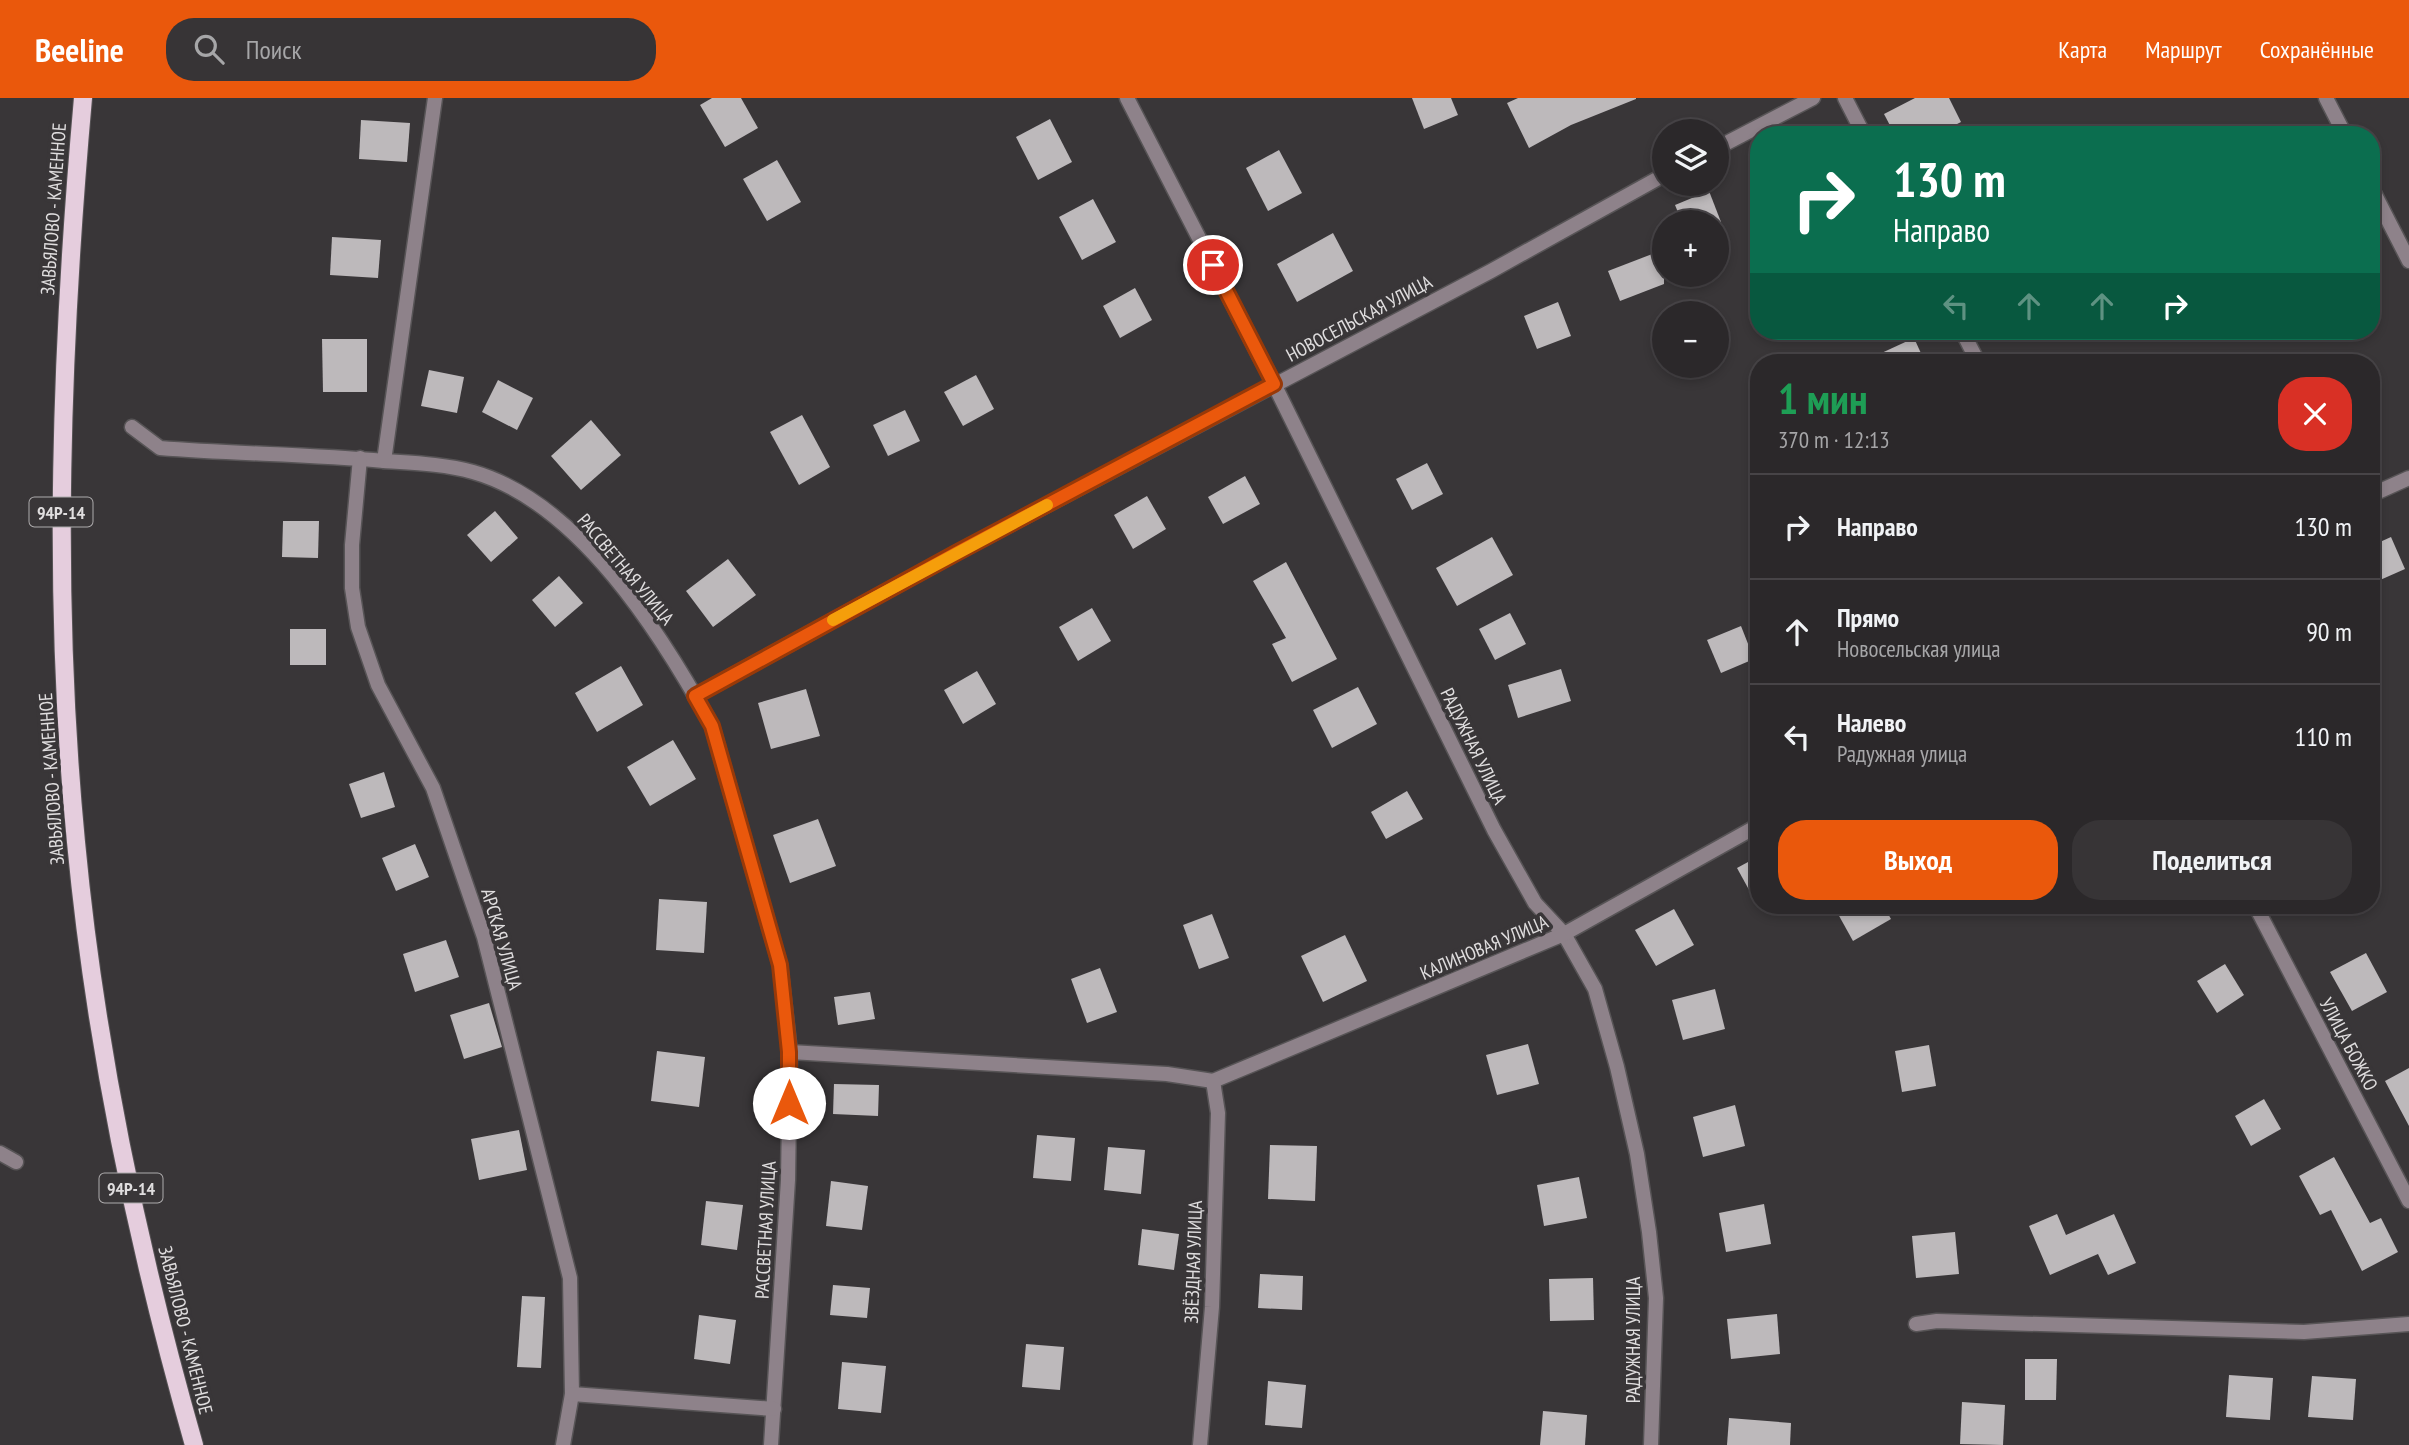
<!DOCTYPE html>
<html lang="ru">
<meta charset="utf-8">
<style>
:root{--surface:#2b282a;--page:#373436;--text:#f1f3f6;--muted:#a6a6a8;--line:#474447;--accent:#ea580c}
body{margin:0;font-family:"PT Sans Narrow",sans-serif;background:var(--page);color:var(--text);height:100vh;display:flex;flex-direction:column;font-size:26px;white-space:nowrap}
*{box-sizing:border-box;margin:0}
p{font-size:23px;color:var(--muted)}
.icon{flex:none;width:38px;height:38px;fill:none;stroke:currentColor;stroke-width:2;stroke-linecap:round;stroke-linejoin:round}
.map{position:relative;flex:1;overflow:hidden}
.sheet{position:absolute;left:1750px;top:256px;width:630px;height:560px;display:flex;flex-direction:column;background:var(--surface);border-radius:28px;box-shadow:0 4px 10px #0003,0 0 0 2px var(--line)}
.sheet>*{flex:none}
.hud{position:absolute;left:1750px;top:28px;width:630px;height:214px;border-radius:28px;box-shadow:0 4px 10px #0003,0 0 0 2px var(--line);background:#0b6e4f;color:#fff;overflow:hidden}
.tools{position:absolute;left:1652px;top:21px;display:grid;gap:14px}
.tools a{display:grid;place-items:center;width:77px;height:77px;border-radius:50%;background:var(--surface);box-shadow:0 4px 10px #0003,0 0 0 2px var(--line);font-size:35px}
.pin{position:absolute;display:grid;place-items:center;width:60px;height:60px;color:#fff;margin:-30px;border:4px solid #fff;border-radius:50%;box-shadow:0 2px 7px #0007}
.me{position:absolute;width:77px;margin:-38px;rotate:0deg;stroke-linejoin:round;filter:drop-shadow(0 0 5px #0008)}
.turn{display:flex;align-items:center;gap:24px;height:147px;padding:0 28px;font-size:32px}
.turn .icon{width:91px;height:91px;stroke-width:2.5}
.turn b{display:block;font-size:49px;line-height:60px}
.lanes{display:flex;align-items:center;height:66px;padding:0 28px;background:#0003;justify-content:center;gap:35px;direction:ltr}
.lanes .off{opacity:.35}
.round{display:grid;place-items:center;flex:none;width:74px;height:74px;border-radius:28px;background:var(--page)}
.summary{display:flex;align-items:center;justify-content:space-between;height:119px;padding:0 28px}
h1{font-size:42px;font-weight:600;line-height:52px;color:#1e9e55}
.action{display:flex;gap:14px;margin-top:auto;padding:14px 28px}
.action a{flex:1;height:80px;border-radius:28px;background:var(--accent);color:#fff;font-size:28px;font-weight:600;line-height:80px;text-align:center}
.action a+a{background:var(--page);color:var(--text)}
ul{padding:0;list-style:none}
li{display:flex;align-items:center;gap:21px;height:105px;padding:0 28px;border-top:2px solid var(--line)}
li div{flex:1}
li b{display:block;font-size:26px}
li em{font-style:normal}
header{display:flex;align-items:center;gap:42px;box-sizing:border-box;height:98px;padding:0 35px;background:var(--accent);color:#fff}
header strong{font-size:33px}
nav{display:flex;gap:38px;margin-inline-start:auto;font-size:24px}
.search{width:490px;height:63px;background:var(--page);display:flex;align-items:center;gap:18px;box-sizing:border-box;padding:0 24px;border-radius:28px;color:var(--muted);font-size:26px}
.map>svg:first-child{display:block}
.building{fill:#bdb9bb}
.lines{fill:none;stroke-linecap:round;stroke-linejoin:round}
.minor-casing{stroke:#575456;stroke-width:17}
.primary-casing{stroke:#575456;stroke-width:20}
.minor{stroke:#8e828a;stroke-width:14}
.primary{stroke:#e5cddd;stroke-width:18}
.route-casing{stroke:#983908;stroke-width:18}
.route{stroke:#ea580c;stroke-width:12}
.slow{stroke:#f59e0b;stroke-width:12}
.labels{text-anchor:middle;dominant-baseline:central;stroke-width:7;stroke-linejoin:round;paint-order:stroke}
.shield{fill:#393638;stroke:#aeacad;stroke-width:2}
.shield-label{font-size:18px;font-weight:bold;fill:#e0dedf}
.street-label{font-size:19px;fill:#e0dedf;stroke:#393638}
</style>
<header>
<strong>Beeline</strong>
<div class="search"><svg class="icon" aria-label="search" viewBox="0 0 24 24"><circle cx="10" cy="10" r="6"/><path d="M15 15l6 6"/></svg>Поиск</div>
<nav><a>Карта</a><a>Маршрут</a><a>Сохранённые</a></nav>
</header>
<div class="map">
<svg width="2409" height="1347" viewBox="0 0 2409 1347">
<rect width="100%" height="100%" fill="#393638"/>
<!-- building -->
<g class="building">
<polygon points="712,0 741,0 758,30 725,49 700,7"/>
<polygon points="1412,0 1451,0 1458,17 1424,31"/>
<polygon points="1518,0 1636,0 1636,1 1571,27 1529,50 1507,5"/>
<polygon points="1915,0 1949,0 1961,24 1936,37 1895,37 1884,16"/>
<polygon points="1050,21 1072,64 1038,82 1016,39"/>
<polygon points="361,22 410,25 407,64 359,61"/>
<polygon points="1279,52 1302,95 1268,113 1246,70"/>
<polygon points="777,62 801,104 767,123 743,81"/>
<polygon points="1709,93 1721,124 1682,124 1675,107"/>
<polygon points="1093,101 1116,144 1082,162 1059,119"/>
<polygon points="1333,135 1353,173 1297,204 1277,166"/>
<polygon points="332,139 381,142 378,180 330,177"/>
<polygon points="1660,153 1664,162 1664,186 1620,203 1608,173"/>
<polygon points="1135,190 1152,222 1120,240 1103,208"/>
<polygon points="1558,204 1571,238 1537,251 1524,218"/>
<polygon points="1914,240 1925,264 1862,264"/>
<polygon points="322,241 367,241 367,294 323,294"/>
<polygon points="429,272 464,279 457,315 421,308"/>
<polygon points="976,277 994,311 963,328 944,294"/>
<polygon points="498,282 533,300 517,332 482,314"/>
<polygon points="905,312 920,343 888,358 873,327"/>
<polygon points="802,317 830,369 799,387 770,334"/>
<polygon points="591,322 621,357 581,392 551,358"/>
<polygon points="1427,365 1443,396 1412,412 1396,381"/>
<polygon points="1245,378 1260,406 1223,426 1208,399"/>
<polygon points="1147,398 1166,431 1133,451 1114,417"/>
<polygon points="495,413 518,440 491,464 467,437"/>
<polygon points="283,423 319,423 318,460 282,459"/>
<polygon points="1492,439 1513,477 1457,508 1436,470"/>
<polygon points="2391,439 2405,471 2371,486 2371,448"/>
<polygon points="728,461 756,497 713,529 686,493"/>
<polygon points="1286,464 1337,561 1292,584 1272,546 1286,540 1253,483"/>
<polygon points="559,478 583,505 555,529 532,502"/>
<polygon points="1092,510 1111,543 1078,563 1059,529"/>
<polygon points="1510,515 1526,546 1495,562 1479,531"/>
<polygon points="1741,528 1754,561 1721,575 1707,542"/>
<rect x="290" y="531" width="36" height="36"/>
<polygon points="621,568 643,607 597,634 575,595"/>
<polygon points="1561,571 1571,603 1518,620 1508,587"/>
<polygon points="977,573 996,606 963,626 944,592"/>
<polygon points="1358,589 1377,626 1332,650 1313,612"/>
<polygon points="806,591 820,638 771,651 758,605"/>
<polygon points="673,642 696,681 650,708 627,669"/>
<polygon points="384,674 395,709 361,720 349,686"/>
<polygon points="1407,693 1423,721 1386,741 1371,714"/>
<polygon points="818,721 836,768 790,785 773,737"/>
<polygon points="415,746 429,779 396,793 382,760"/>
<polygon points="1759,758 1759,810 1737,770"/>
<polygon points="659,801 707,804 704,855 656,852"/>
<polygon points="1833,807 1883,807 1891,821 1853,843"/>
<polygon points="1674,811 1694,847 1656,868 1635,832"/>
<polygon points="1212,816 1229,860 1199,871 1183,827"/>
<polygon points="1345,837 1367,883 1323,904 1301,858"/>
<polygon points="446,842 459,879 415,894 403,856"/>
<polygon points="2366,855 2387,894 2352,913 2330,874"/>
<polygon points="2225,866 2244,897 2217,915 2197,883"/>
<polygon points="1100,870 1117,914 1087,925 1071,881"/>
<polygon points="1715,891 1725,931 1683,942 1672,902"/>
<polygon points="870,894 875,921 838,927 834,899"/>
<polygon points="489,905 502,949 464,961 450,917"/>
<polygon points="1528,946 1539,986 1497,997 1486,957"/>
<polygon points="1929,947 1936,988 1902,994 1895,953"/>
<polygon points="657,953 705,959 699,1009 651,1003"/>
<polygon points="2409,970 2409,1028 2385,983"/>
<polygon points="834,986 879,987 878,1018 833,1016"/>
<polygon points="2264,1001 2281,1031 2251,1048 2235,1018"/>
<polygon points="1735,1007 1745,1048 1703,1059 1693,1019"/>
<polygon points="519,1032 527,1072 479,1082 471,1041"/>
<polygon points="1037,1037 1075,1040 1071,1083 1033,1080"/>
<polygon points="1270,1047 1317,1048 1315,1103 1268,1101"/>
<polygon points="1108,1049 1145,1052 1141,1096 1104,1092"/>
<polygon points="2334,1059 2370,1125 2381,1120 2398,1154 2362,1173 2331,1112 2320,1117 2299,1078"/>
<polygon points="1579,1079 1587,1120 1544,1128 1537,1087"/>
<polygon points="831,1083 868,1088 862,1132 826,1128"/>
<polygon points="706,1103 743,1107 737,1152 701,1147"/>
<polygon points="1764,1106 1771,1146 1726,1154 1719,1115"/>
<polygon points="2057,1116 2066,1137 2114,1116 2136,1165 2108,1177 2098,1156 2050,1177 2029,1128"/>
<polygon points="1142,1131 1179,1136 1174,1172 1138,1167"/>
<polygon points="1955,1134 1959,1176 1916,1180 1912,1138"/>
<polygon points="1260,1176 1303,1178 1302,1212 1258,1210"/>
<polygon points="1593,1180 1594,1222 1550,1223 1549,1181"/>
<polygon points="833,1187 870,1190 867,1220 830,1217"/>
<polygon points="522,1198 545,1199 541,1270 517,1269"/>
<polygon points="1777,1216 1780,1256 1731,1261 1727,1221"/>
<polygon points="699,1217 736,1222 730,1266 694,1261"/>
<polygon points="1026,1246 1064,1249 1060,1292 1022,1289"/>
<polygon points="2025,1261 2057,1261 2056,1302 2025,1302"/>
<polygon points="842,1264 886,1268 881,1315 838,1311"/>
<polygon points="2229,1277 2273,1280 2270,1322 2226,1319"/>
<polygon points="2312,1278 2356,1281 2353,1322 2308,1319"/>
<polygon points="1268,1283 1306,1287 1302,1330 1265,1327"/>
<polygon points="1962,1304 2005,1307 2003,1347 1960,1346"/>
<polygon points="1543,1313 1587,1317 1585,1347 1540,1347"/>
<polygon points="1729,1320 1791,1325 1790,1347 1727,1347"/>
</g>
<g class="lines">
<!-- minor casing -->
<g class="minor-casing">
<g id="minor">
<polyline points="1127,0 1274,286 1494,732 1535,805 1564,836 1595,891 1617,969 1637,1056 1649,1134 1656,1200 1651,1347"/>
<polyline points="1845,0 1864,37"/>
<polyline points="2326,0 2345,37"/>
<polyline points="1717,50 1813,0"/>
<polyline points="2371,89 2409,163"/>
<polyline points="1962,233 1978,264"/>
<path d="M 132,329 L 160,350 C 234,356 309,356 384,363 C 413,365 444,366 473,374 C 579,404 662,537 712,628 L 780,867 L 790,954 L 788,1082 L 771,1347"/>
<polyline points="360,360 352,447 352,490 358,529 378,587 433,690 484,839 570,1180 572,1296 563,1347"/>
<polyline points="384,363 435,0"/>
<polyline points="2371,397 2409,380"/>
<polyline points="695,598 958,454 1491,173 1664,77"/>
<polyline points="2255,807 2409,1103"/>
<polyline points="790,954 1167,976 1213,983"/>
<polyline points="1213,983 1564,836 1759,727"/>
<polyline points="0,1055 16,1064"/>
<polyline points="1916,1226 1937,1223 2304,1234 2409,1226"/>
<polyline points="572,1296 774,1311"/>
<polyline points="1200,1347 1212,1209 1218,1015 1213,983"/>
</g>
</g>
<!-- primary casing -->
<g class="primary-casing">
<path id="primary" d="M 83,0 C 61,247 52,496 76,744 C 95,947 138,1151 194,1347"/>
</g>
<!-- minor -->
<use href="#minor" class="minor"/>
<!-- primary -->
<use href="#primary" class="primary"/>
</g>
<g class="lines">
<!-- route casing -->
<g class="route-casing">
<polyline id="route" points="789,1005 789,954 780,867 712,628 695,598 958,454 1274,286 1213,167"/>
</g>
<!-- route -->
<use href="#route" class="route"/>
<!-- slow -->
<polyline class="slow" points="833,522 1047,407"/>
</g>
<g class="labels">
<!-- shield labels -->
<g class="shield">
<rect x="29.5" y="399.5" width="63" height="29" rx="5"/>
<rect x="99.5" y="1075.5" width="63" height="29" rx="5"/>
</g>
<g class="shield-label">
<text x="61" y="414">94Р-14</text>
<text x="131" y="1090">94Р-14</text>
</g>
<!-- street labels -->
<g class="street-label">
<text transform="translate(53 111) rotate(-86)">ЗАВЬЯЛОВО - КАМЕННОЕ</text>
<text transform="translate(1359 220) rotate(-28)">НОВОСЕЛЬСКАЯ УЛИЦА</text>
<text transform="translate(626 471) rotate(50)">РАССВЕТНАЯ УЛИЦА</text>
<text transform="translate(1474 648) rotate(64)">РАДУЖНАЯ УЛИЦА</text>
<text transform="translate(51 681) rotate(-94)">ЗАВЬЯЛОВО - КАМЕННОЕ</text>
<text transform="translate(502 841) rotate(74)">АРСКАЯ УЛИЦА</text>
<text transform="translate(1484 849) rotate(-23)">КАЛИНОВАЯ УЛИЦА</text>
<text transform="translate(2349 946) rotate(62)">УЛИЦА БОЖКО</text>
<text transform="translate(765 1132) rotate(-87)">РАССВЕТНАЯ УЛИЦА</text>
<text transform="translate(1193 1164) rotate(-88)">ЗВЁЗДНАЯ УЛИЦА</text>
<text transform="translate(186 1232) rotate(76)">ЗАВЬЯЛОВО - КАМЕННОЕ</text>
<text transform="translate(1633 1242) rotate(-90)">РАДУЖНАЯ УЛИЦА</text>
</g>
</g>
</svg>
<div class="tools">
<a><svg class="icon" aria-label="layers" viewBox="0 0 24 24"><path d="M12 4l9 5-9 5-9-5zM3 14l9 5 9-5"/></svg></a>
<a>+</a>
<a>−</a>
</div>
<div class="pin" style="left:1213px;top:167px;background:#d93025"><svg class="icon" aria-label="arrive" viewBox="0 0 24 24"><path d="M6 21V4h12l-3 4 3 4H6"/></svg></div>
<svg class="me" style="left:789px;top:1005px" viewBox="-20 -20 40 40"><circle r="19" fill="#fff"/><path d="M0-13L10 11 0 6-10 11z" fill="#ea580c"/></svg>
<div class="hud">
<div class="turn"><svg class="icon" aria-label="right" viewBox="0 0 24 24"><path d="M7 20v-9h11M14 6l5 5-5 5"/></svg><div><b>130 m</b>Направо</div></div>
<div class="lanes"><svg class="icon off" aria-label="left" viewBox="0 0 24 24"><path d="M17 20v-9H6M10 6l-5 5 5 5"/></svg><svg class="icon off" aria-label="ahead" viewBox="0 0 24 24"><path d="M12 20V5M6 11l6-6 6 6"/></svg><svg class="icon off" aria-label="ahead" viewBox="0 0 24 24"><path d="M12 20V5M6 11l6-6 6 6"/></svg><svg class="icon" aria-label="right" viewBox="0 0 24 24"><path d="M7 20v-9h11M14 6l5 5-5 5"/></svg></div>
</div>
<section class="sheet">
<div class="summary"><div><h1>1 мин</h1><p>370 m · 12:13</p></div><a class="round" style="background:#d93025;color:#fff"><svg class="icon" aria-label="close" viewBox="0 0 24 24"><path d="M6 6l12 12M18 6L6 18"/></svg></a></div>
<ul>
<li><svg class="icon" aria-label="right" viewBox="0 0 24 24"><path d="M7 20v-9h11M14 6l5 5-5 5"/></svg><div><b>Направо</b></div><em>130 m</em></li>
<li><svg class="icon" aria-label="ahead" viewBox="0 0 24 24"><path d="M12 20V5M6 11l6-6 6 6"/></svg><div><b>Прямо</b><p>Новосельская улица</p></div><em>90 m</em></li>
<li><svg class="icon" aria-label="left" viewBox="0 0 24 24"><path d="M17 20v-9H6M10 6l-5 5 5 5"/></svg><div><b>Налево</b><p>Радужная улица</p></div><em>110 m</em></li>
</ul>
<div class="action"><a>Выход</a><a>Поделиться</a></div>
</section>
</div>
